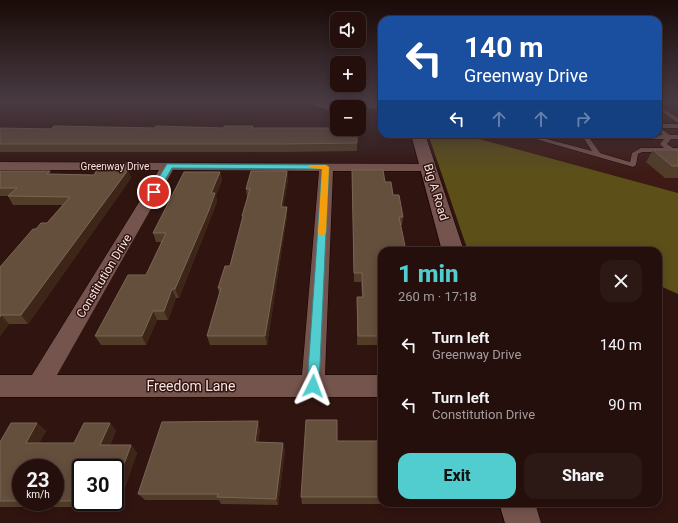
<!DOCTYPE html>
<meta charset="utf-8">
<style>
:root{--surface:#240f0c;--page:#2c1815;--text:#f1f3f6;--muted:#a39c9d;--line:#412f2d;--accent:#52cdcf}
body{margin:0;font-family:Roboto,sans-serif;background:var(--page);color:var(--text);height:100vh;display:flex;flex-direction:column;font-size:15px;white-space:nowrap}
*{box-sizing:border-box;margin:0}
p{font-size:13px;color:var(--muted)}
.icon{flex:none;width:22px;height:22px;fill:none;stroke:currentColor;stroke-width:2;stroke-linecap:round;stroke-linejoin:round}
.map{position:relative;flex:1;overflow:hidden}
.drawer{position:absolute;left:378px;top:247px;width:284px;height:260px;display:flex;flex-direction:column;background:var(--surface);border-radius:12px;box-shadow:0 2px 10px #0003,0 0 0 1px var(--line)}
.drawer>*{flex:none}
.top-card{position:absolute;left:378px;top:16px;width:284px;height:122px;border-radius:12px;box-shadow:0 2px 10px #0003,0 0 0 1px var(--line);background:#1a4fa0;color:#fff;overflow:hidden}
.controls{position:absolute;left:330px;top:12px;display:grid;gap:8px}
.controls a{display:grid;place-items:center;width:36px;height:36px;border-radius:8px;background:var(--surface);box-shadow:0 2px 10px #0003,0 0 0 1px var(--line);font-size:20px}
.speed{position:absolute;left:12px;top:459px;display:flex;gap:8px;font-size:20px;font-weight:700;text-align:center}
.speed>*{display:grid;place-content:center;width:52px;height:52px;border-radius:50%;background:var(--surface);box-shadow:0 2px 10px #0003,0 0 0 1px var(--line);line-height:1}
.speed small{font-size:10px;font-weight:400}
.speed .limit{border:2px solid #111;border-radius:6px;background:#fff;color:#111}
.pin{position:absolute;display:grid;place-items:center;width:34px;height:34px;color:#fff;margin:-17px;border:2px solid #fff;border-radius:50%;box-shadow:0 1px 4px #0007}
.me{position:absolute;width:44px;margin:-22px;rotate:3deg;stroke-linejoin:round;filter:drop-shadow(0 0 3px #0008)}
.turn{display:flex;align-items:center;gap:14px;height:84px;padding:0 20px;font-size:18px}
.turn .icon{width:52px;height:52px;stroke-width:2.5}
.turn b{display:block;font-size:28px;line-height:34px}
.lanes{display:flex;align-items:center;height:38px;padding:0 20px;background:#0003;justify-content:center;gap:20px;direction:ltr}
.lanes .off{opacity:.35}
.round{display:grid;place-items:center;flex:none;width:42px;height:42px;border-radius:12px;background:var(--page)}
.summary{display:flex;align-items:center;justify-content:space-between;height:68px;padding:0 20px}
h1{font-size:24px;font-weight:800;line-height:30px;color:var(--accent)}
.button{display:flex;gap:8px;margin-top:auto;padding:8px 20px}
.button a{flex:1;height:46px;border-radius:12px;background:var(--accent);color:#111;font-size:16px;font-weight:800;line-height:46px;text-align:center}
.button a+a{background:var(--page);color:var(--text)}
ul{padding:0;list-style:none}
li{display:flex;align-items:center;gap:12px;height:60px;padding:0 20px}
li div{flex:1}
li b{display:block;font-size:15px}
li em{font-style:normal}
.map>svg:first-child{display:block}
.built{fill:#3d1a15}
.forest{fill:#5c5018}
.lines{fill:none;stroke-linecap:round;stroke-linejoin:round}
.service-casing{stroke:#160101;stroke-width:1}
.minor-casing{stroke:#160101;stroke-width:1}
.tertiary-casing{stroke:#160101;stroke-width:1}
.service{fill:#76544e;fill-rule:evenodd}
.minor{fill:#76544e;fill-rule:evenodd}
.tertiary{fill:#76544e;fill-rule:evenodd}
.wall{fill:#523d29;fill-rule:evenodd}
.shaded-wall{fill:#3d2517}
.building{fill:#644e3c;stroke:#7b6656}
.route{fill:#52cdcf;stroke:#358587}
.slow{fill:#f59e0b}
.labels{text-anchor:middle;dominant-baseline:central;stroke-width:3;stroke-linejoin:round;paint-order:stroke}
.far-street-label{font-size:10px;fill:#f7e3df;stroke:#301410}
.street-label{font-size:12px;fill:#f7e3df;stroke:#301410}
.near-street-label{font-size:14px;fill:#f7e3df;stroke:#301410}
</style>
<div class="map">
<svg width="678" height="523" viewBox="0 0 678 523">
<rect width="100%" height="100%" fill="#301410"/>
<!-- built -->
<polygon class="built" points="658,101 666,101 678,109 678,193 461,134 658,134"/>
<!-- forest -->
<polygon class="forest" points="428,134 461,134 678,193 678,294 658,285 658,251 468,251"/>
<g class="lines">
<!-- service casing -->
<g class="service-casing">
<g id="service">
<polygon points="658,105 678,118 678,123 658,109"/>
<path d="M 658,124 L 678,124 L 678,128 L 660,128 L 670,135 L 678,135 L 678,139 L 671,139 L 667,144 L 673,148 L 678,148 L 678,152 L 642,152 L 638,154 L 636,165 L 633,167 L 518,134 L 528,134 L 592,151 L 581,134 L 663,135 L 658,132 ZM 590,139 L 664,139 L 660,144 L 664,148 L 641,148 L 632,153 L 630,162 L 600,153 Z"/>
</g>
</g>
<!-- minor casing -->
<g class="minor-casing">
<g id="minor">
<polygon points="306,101 321,101 327,103 382,103 382,109 337,107 337,113 307,103"/>
<path d="M 0,162 L 433,164 L 435,167 L 433,170 L 428,171 L 333,171 L 325,375 L 382,375 L 382,397 L 0,397 L 0,375 L 32,375 L 159,170 L 0,170 ZM 173,170 L 319,171 L 302,375 L 57,375 Z"/>
</g>
</g>
<!-- tertiary casing -->
<g class="tertiary-casing">
<g id="tertiary">
<polygon points="411,134 425,134 464,251 442,251"/>
<polygon points="499,503 535,503 541,523 505,523"/>
</g>
</g>
<!-- service -->
<use href="#service" class="service"/>
<!-- minor -->
<use href="#minor" class="minor"/>
<!-- tertiary -->
<use href="#tertiary" class="tertiary"/>
</g>
<!-- wall -->
<g class="wall">
<polygon points="253,126 253,128 338,131 357,143 357,151 284,152 0,152 0,128 51,129 224,128"/>
<polygon points="653,150 678,150 678,178 665,178 646,162"/>
<polygon points="128,170 131,178 28,324 9,324 0,336 0,267 36,229 47,223 63,205 13,205 8,196 0,196 0,171 52,174 94,175"/>
<polygon points="352,170 385,182 393,195 403,217 402,225 401,225 382,251 382,345 357,345 357,297 362,297 361,282 354,282"/>
<polygon points="287,171 288,179 283,207 287,207 287,216 267,345 210,345 207,336 219,293 218,288 230,266 243,219 242,216 247,198 246,189"/>
<polygon points="220,172 222,180 216,195 217,202 179,298 176,298 168,320 157,320 146,345 101,345 95,336 146,275 162,242 156,242 153,233"/>
<polygon points="381,420 382,420 382,503 446,503 445,504 302,504 301,497 337,441 381,441 380,428"/>
<path d="M 37,423 L 46,431 L 39,443 L 74,443 L 110,423 L 116,431 L 110,445 L 131,445 L 137,453 L 118,507 L 0,507 L 0,442 ZM 21,468 L 55,468 L 55,502 L 21,502 ZM 81,468 L 115,502 L 81,502 Z"/>
<polygon points="260,429 258,442 285,450 278,505 221,504 219,500 145,500 138,494"/>
</g>
<!-- shaded-wall -->
<g class="shaded-wall">
<polygon points="128,170 131,178 28,324 21,315"/>
<polygon points="50,171 55,179 47,174"/>
<polygon points="287,171 288,179 282,216 281,207"/>
<polygon points="220,172 222,180 216,195 217,202 179,298 175,289"/>
<polygon points="287,207 287,216 267,345 265,336"/>
<polygon points="172,289 176,298 168,320 164,311"/>
<polygon points="153,311 157,320 146,345 142,336"/>
<polygon points="1,315 9,324 0,336 0,317"/>
<polygon points="258,421 260,429 257,450 255,442"/>
<polygon points="37,423 46,431 35,451 26,443"/>
<polygon points="110,423 116,431 107,453 100,445"/>
<polygon points="283,443 285,450 278,505 276,499"/>
<polygon points="131,445 137,453 118,507 112,502 115,502 115,488"/>
</g>
<!-- building -->
<g class="building">
<polygon points="54,126 155,128 156,126 224,128 224,126 253,126 252,128 337,128 338,129 338,131 357,131 357,143 283,144 0,144 0,128 51,129"/>
<polygon points="653,150 678,150 678,166 672,166"/>
<polygon points="97,170 128,170 21,315 1,315 0,317 0,267 33,229 36,229 41,223 47,223 70,197 8,196 17,188 0,188 0,171 50,171 47,174 94,175"/>
<polygon points="352,170 383,170 385,182 391,182 393,195 399,195 403,217 399,217 406,251 382,251 382,336 358,336 357,297 363,297 362,273 354,273"/>
<polygon points="251,171 287,171 281,207 287,207 265,336 207,336 221,288 218,288 225,266 230,266 243,216 242,216 250,189 246,189"/>
<polygon points="184,172 220,172 211,193 215,193 209,210 175,289 172,289 164,311 153,311 142,336 95,336 128,275 146,275 166,233 153,233"/>
<polygon points="306,420 337,420 337,441 382,441 382,497 301,497"/>
<polygon points="258,421 255,442 283,443 276,499 217,497 218,494 138,494 162,422"/>
<polygon points="11,423 37,423 26,443 74,443 84,423 110,423 100,445 131,445 115,488 115,468 81,468 81,501 55,501 55,468 21,468 21,501 0,501 0,442"/>
</g>
<!-- sky -->
<linearGradient id="sky" x2="0" y2="1"><stop stop-color="#1a0b09"/><stop offset="0.58" stop-color="#483a42"/><stop offset="1" stop-color="#483a42" stop-opacity="0"/></linearGradient>
<rect width="678" height="174" fill="url(#sky)"/>
<!-- route -->
<polygon class="route" points="167,164 326,165 329,167 319,386 317,390 313,392 309,390 307,386 322,169 172,168 157,193 151,193 150,192"/>
<!-- slow -->
<polygon class="slow" points="309,165 326,165 329,167 326,233 322,236 318,233 322,169 309,168"/>
<g class="labels">
<!-- far-street labels -->
<g class="far-street-label">
<text x="115" y="166">Greenway Drive</text>
</g>
<!-- street labels -->
<g class="street-label">
<text transform="translate(436 192) rotate(73)">Big A Road</text>
<text transform="translate(104 276) rotate(-59)">Constitution Drive</text>
</g>
<!-- near-street labels -->
<g class="near-street-label">
<text x="191" y="386">Freedom Lane</text>
</g>
</g>
</svg>
<div class="controls">
<a><svg class="icon" aria-label="sound" viewBox="0 0 24 24"><path d="M4 9h4l5-4v14l-5-4H4zM17 9q2 3 0 6"/></svg></a>
<a>+</a>
<a>−</a>
</div>
<div class="speed"><div>23<small>km/h</small></div><div class="limit">30</div></div>
<div class="pin" style="left:154px;top:192px;background:#d93025"><svg class="icon" aria-label="arrive" viewBox="0 0 24 24"><path d="M6 21V4h12l-3 4 3 4H6"/></svg></div>
<svg class="me" style="left:313px;top:386px" viewBox="-20 -20 40 40"><path d="M0-17L14 15 0 8-14 15z" fill="#52cdcf" stroke="#fff" stroke-width="4"/></svg>
<div class="top-card">
<div class="turn"><svg class="icon" aria-label="left" viewBox="0 0 24 24"><path d="M17 20v-9H6M10 6l-5 5 5 5"/></svg><div><b>140 m</b>Greenway Drive</div></div>
<div class="lanes"><svg class="icon" aria-label="left" viewBox="0 0 24 24"><path d="M17 20v-9H6M10 6l-5 5 5 5"/></svg><svg class="icon off" aria-label="ahead" viewBox="0 0 24 24"><path d="M12 20V5M6 11l6-6 6 6"/></svg><svg class="icon off" aria-label="ahead" viewBox="0 0 24 24"><path d="M12 20V5M6 11l6-6 6 6"/></svg><svg class="icon off" aria-label="right" viewBox="0 0 24 24"><path d="M7 20v-9h11M14 6l5 5-5 5"/></svg></div>
</div>
<section class="drawer">
<div class="summary"><div><h1>1 min</h1><p>260 m · 17:18</p></div><a class="round"><svg class="icon" aria-label="close" viewBox="0 0 24 24"><path d="M6 6l12 12M18 6L6 18"/></svg></a></div>
<ul>
<li><svg class="icon" aria-label="left" viewBox="0 0 24 24"><path d="M17 20v-9H6M10 6l-5 5 5 5"/></svg><div><b>Turn left</b><p>Greenway Drive</p></div><em>140 m</em></li>
<li><svg class="icon" aria-label="left" viewBox="0 0 24 24"><path d="M17 20v-9H6M10 6l-5 5 5 5"/></svg><div><b>Turn left</b><p>Constitution Drive</p></div><em>90 m</em></li>
</ul>
<div class="button"><a>Exit</a><a>Share</a></div>
</section>
</div>
